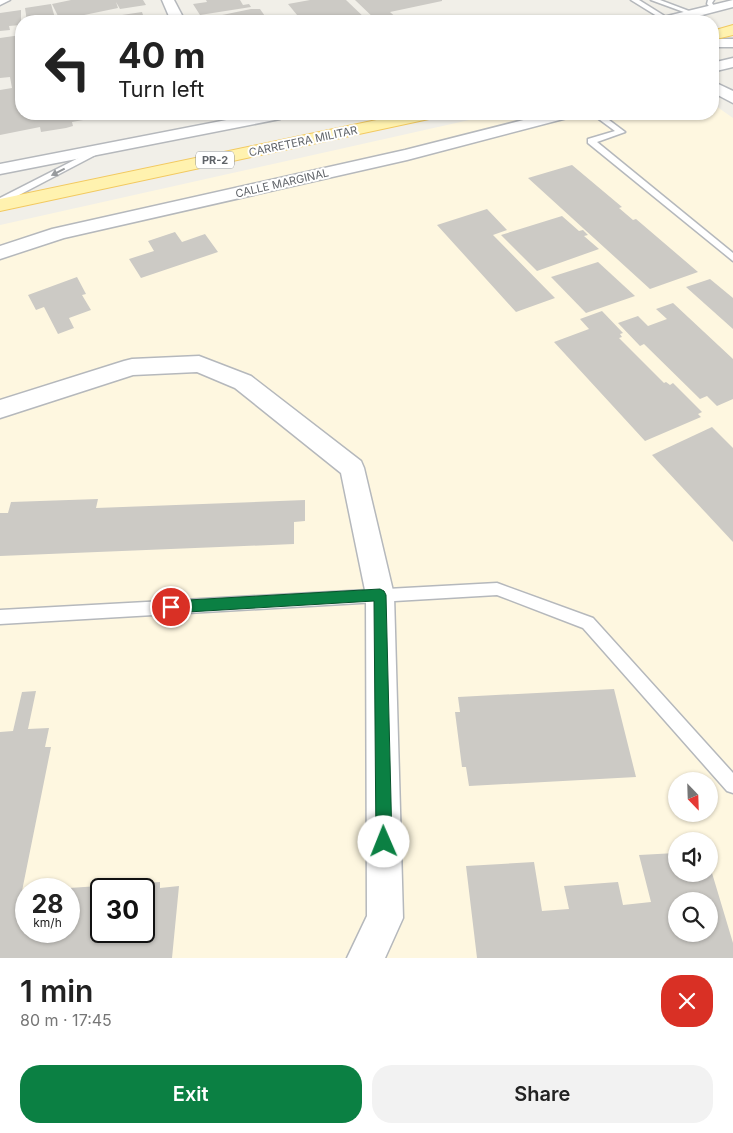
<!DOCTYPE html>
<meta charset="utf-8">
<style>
:root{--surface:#fff;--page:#f2f2f2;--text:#222;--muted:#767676;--accent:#0b8043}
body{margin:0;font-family:Inter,sans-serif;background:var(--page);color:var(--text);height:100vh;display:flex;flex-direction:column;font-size:19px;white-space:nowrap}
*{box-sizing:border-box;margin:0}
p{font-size:16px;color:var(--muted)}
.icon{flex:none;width:28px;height:28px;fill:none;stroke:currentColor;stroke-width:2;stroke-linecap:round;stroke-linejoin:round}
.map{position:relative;height:958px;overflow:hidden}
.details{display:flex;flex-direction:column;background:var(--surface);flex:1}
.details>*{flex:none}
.top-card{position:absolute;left:15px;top:15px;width:704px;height:105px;border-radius:20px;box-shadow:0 1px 4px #0004;background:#fff;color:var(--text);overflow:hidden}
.needle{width:32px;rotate:157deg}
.controls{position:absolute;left:668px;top:772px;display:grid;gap:10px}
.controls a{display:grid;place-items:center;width:50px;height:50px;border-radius:50%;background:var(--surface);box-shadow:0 1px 4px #0004;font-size:25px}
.speed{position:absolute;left:15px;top:878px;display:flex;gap:10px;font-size:25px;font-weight:700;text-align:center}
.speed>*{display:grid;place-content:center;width:65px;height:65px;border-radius:50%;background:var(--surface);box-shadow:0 1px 4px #0004;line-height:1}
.speed small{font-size:12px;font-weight:400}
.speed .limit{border:2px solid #111;border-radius:8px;background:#fff;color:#111}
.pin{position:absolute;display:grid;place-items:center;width:42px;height:42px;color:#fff;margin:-21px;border:2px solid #fff;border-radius:50%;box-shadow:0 1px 5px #0007}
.me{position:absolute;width:55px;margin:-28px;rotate:359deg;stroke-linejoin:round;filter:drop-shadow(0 0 4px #0008)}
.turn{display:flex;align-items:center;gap:18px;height:105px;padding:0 20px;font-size:22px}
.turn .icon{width:65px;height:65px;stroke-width:2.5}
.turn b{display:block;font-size:35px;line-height:42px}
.round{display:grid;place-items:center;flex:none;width:52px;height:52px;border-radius:20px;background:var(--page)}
.headline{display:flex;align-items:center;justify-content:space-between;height:85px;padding:0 20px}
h1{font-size:30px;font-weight:600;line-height:38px}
.primary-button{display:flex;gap:10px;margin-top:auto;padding:10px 20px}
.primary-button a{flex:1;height:58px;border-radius:20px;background:var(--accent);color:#fff;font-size:20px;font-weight:600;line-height:58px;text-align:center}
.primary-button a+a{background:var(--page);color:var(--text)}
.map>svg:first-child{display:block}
.commercial{fill:#fef7e0;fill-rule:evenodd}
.building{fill:#cccac5;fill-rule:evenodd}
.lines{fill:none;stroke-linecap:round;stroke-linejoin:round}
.service-casing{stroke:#b5b8bc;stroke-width:3}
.minor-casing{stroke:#b5b8bc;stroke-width:3}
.primary-casing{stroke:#f2c960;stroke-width:2}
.service{fill:#fff;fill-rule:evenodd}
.minor{fill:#fff;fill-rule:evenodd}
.primary{fill:#fff2af;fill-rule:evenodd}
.oneway{fill:#979a9d}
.route{fill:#0b8043;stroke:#07532c}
.labels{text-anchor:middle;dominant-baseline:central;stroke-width:4;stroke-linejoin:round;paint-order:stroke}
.far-street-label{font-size:11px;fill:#5f6368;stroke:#fff}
.shield{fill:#fff;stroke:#8f9295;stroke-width:1}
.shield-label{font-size:11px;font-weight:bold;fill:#5f6368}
</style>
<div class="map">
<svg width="733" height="958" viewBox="0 0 733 958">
<rect width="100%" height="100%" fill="#f1efe8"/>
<!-- commercial -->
<path class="commercial" d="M 713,104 L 733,118 L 733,958 L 0,958 L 0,225 L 496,114 L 712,114 ZM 676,781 L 709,781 L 709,814 L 676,814 ZM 676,841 L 709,841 L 709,874 L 676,874 ZM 26,889 L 69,889 L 69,931 L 26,931 ZM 101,889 L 144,889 L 144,931 L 101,931 ZM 676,901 L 709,901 L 709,934 L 676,934 Z"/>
<!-- building -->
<g class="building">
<polygon points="71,0 143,0 146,5 120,9 116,2 118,8 60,20 52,4"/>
<polygon points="206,0 240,0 243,5 249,4 251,7 200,15 193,4 207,2"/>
<polygon points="310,0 346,0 368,21 302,21 288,4"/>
<polygon points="355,0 442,0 442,1 390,12 400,21 377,21"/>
<polygon points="51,4 55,18 27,21 25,8"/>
<polygon points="251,9 260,9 267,19 252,21 205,21 203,19"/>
<polygon points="21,10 21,25 9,26 10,30 0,31 0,13"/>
<polygon points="142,12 145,21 103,21 102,18"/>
<polygon points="21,35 21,114 111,115 72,122 73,126 66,128 41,132 40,127 0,135 0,90 12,88 10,77 0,78 0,38"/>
<polygon points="572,165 622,207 619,208 633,220 636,219 698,272 650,289 528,178"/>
<polygon points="487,209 507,230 493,235 555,298 516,312 437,225"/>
<polygon points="562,216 579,231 583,230 588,235 584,236 599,249 537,271 501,235"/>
<polygon points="175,232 182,242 205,234 218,252 141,278 129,259 154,251 148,241"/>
<polygon points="598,262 635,296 586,313 551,277"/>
<polygon points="77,277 86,294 82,295 91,310 69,318 74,328 58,334 44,307 36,310 28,295"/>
<polygon points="710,279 733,298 733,329 686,287"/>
<polygon points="673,303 733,359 733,399 717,406 707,396 700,399 644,344 640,346 618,323 638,316 648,326 667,319 656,309"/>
<polygon points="602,311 623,333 620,334 622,337 619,338 664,383 666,382 670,385 673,383 702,412 698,414 701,417 645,441 554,342 589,329 580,319"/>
<polygon points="712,427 733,448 733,542 652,455"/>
<polygon points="98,499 96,508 305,500 305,521 294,522 294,544 0,556 0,513 8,513 11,502"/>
<polygon points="614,689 636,777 469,786 466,767 462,767 455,712 460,712 458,697"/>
<path d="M 36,691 L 28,729 L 49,728 L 45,747 L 51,747 L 22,891 L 26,890 L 26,931 L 69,931 L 69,888 L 160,882 L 160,888 L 179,886 L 172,958 L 0,958 L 0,732 L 13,731 L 22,692 ZM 101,889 L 144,889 L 144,931 L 101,931 Z"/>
<path d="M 676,853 L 676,874 L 709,874 L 709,863 L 733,943 L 733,958 L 477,958 L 466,866 L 534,862 L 542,911 L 569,909 L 564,886 L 618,882 L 623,905 L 651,902 L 639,855 ZM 676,901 L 709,901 L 709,934 L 676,934 Z"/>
</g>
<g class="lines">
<!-- service casing -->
<g class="service-casing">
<g id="service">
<polygon points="631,0 639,0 671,20 665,21"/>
<polygon points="651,0 660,0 697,14 692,15"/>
<polygon points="708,0 714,0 712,3 716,9 712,9 707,4"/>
<polygon points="592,114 601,114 625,132 597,142 733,253 733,261 588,143 588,139 615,131"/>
<polygon points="98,148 105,150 0,205 0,198"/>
<polygon points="497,583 593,618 733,773 733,793 727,791 583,628 497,595 0,624 0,610"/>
</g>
</g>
<!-- minor casing -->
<g class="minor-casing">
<g id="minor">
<polygon points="0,0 10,0 0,5"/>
<polygon points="162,0 174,0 185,21 171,21"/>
<polygon points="733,0 733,7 679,21 657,21 659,18"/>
<rect x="712" y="39" width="21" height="8"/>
<polygon points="733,58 733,67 712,72 712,63"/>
<polygon points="712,81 733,91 733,103 712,92"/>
<polygon points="257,114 288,114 280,119 0,174 0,164"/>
<polygon points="547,114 573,114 571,117 407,160 64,238 0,259 0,246 52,229 405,150"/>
<polygon points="199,356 251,376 361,461 364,468 394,595 403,918 385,958 347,958 367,916 366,595 341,473 235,388 197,372 133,375 0,418 0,400 124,361 132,359"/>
</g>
</g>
<!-- primary casing -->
<g class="primary-casing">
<g id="primary">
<polygon points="733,25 733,35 712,40 712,31"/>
<polygon points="405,114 438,114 435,118 429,119 0,211 0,199"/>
</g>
</g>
<!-- service -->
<use href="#service" class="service"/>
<!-- minor -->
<use href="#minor" class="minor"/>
<!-- primary -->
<use href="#primary" class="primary"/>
</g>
<!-- one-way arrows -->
<defs><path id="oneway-solid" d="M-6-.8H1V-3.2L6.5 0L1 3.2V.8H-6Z" transform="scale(1.25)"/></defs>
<use class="oneway" href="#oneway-solid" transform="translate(58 172) rotate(153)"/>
<!-- route -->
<polygon class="route" points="380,589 384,591 386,595 392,842 389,848 384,850 378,848 376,842 374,601 171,613 166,611 165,607 166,603 171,601"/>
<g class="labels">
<!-- far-street labels -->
<g class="far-street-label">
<text transform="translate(303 141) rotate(-12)">CARRETERA MILITAR</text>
<text transform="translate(282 183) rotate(-13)">CALLE MARGINAL</text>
</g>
<!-- shield labels -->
<rect class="shield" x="196" y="151.5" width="38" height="17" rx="4"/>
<g class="shield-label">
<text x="215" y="160">PR-2</text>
</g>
</g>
</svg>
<div class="controls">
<a><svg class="needle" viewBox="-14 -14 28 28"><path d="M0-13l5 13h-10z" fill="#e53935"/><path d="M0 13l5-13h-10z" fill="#767676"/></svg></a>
<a><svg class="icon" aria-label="sound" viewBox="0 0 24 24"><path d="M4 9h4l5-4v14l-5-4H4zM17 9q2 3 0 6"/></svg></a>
<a><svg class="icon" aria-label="search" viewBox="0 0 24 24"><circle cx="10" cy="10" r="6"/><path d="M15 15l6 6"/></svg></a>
</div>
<div class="speed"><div>28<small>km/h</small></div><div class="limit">30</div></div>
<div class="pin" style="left:171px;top:607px;background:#d93025"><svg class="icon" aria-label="arrive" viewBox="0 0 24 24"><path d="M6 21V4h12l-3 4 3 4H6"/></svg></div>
<svg class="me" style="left:384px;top:842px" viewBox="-20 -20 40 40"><circle r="19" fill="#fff"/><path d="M0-13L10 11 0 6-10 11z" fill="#0b8043"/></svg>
<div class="top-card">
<div class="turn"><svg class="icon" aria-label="left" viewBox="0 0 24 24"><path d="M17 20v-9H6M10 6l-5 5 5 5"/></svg><div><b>40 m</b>Turn left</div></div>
</div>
</div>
<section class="details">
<div class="headline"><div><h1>1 min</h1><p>80 m · 17:45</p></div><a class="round" style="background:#d93025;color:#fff"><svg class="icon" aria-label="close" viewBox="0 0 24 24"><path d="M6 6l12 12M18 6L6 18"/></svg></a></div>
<div class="primary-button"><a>Exit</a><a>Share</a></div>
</section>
